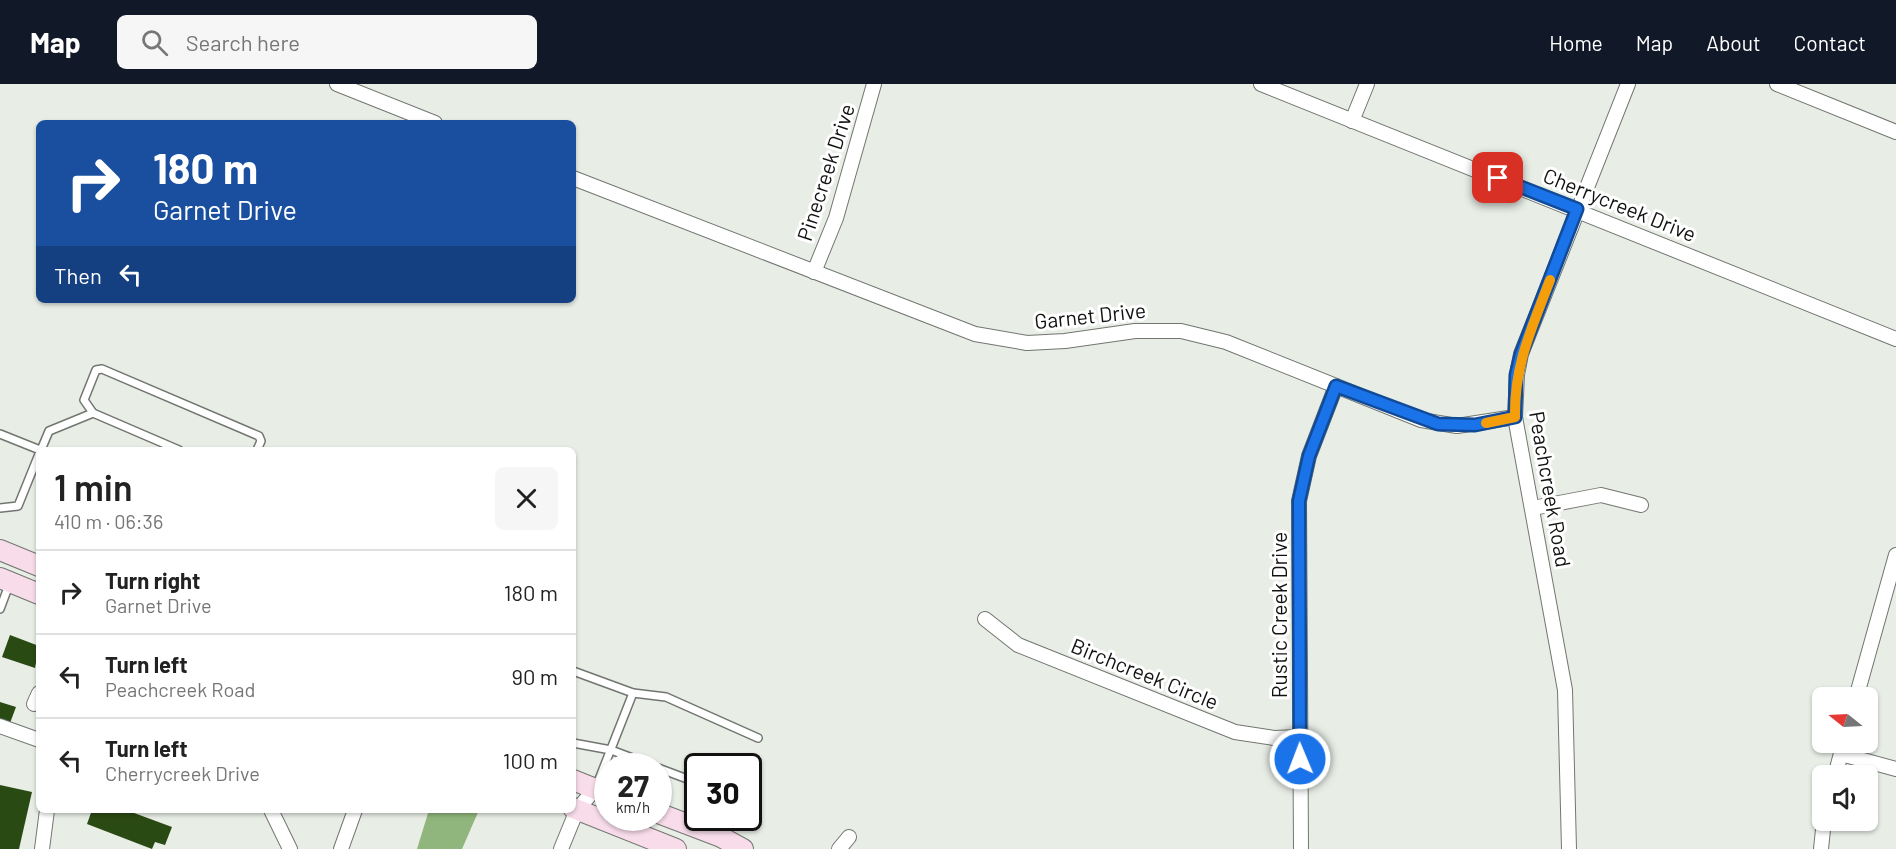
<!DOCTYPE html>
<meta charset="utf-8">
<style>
:root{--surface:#fff;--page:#f6f6f6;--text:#222;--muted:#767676;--line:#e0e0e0;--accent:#111827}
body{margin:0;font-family:Barlow,sans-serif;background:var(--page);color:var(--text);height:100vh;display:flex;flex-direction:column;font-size:22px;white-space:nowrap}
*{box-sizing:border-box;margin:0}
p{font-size:20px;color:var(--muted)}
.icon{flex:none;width:33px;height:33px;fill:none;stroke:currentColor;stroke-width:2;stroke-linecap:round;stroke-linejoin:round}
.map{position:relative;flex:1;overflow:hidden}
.drawer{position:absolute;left:36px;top:363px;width:540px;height:366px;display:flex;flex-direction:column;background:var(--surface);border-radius:9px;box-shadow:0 2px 4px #0004}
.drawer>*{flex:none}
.guide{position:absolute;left:36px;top:36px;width:540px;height:183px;border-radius:9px;box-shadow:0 2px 4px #0004;background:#1a4fa0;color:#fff;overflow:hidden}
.needle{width:39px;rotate:288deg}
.controls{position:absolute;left:1812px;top:603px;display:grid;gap:12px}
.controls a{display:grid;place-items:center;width:66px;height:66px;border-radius:9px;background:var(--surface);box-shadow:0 2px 4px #0004;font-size:30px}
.speed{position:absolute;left:594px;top:669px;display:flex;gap:12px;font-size:30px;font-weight:700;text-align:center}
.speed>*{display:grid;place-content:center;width:78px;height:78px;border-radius:50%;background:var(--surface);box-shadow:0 2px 4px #0004;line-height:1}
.speed small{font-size:15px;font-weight:400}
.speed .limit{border:3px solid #111;border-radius:9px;background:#fff;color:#111}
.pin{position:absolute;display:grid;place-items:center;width:51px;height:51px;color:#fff;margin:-26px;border-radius:12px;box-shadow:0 3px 9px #0006}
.me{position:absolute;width:66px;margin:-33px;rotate:359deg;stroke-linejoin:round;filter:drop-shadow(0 0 4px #0008)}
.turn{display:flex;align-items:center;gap:21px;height:126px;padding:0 18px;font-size:27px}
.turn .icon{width:78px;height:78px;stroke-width:2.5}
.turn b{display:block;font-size:42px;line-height:51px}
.then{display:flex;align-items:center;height:57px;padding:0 18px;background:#0003;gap:12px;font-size:22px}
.round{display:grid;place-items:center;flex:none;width:63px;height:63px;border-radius:9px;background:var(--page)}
.head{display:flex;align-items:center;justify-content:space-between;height:102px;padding:0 18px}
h1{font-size:36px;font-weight:600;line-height:45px}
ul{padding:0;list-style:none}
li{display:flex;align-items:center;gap:18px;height:84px;padding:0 18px;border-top:2px solid var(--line)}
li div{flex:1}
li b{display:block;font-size:22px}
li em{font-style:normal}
header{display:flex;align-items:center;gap:36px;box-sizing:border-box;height:84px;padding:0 30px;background:var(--accent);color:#fff}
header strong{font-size:28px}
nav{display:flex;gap:33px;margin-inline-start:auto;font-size:21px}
.search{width:420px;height:54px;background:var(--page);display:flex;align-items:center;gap:15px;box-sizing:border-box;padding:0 21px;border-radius:9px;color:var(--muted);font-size:22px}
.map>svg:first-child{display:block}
.water{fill:#91b67d}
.building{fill:#2a4a13}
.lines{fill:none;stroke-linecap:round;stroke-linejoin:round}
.lane-casing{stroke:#727670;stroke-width:10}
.street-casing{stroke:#727670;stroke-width:16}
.secondary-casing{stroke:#727670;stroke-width:22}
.lane{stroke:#fff;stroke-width:7}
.street{stroke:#fff;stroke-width:14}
.secondary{stroke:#f8dcea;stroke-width:20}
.route-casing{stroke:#114b97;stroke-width:15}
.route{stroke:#1a73e8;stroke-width:10}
.slow{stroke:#f59e0b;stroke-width:10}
.labels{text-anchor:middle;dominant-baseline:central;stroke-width:6;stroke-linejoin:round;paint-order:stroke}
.street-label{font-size:21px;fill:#111311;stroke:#fff}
</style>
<header>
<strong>Map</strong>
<div class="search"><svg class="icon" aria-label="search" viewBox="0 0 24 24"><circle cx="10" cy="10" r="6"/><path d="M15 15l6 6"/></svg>Search here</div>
<nav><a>Home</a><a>Map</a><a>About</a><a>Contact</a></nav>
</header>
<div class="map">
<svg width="1896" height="765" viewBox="0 0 1896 765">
<rect width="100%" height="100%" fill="#e8ede6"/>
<!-- water -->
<polygon class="water" points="429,726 479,726 462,765 417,765"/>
<!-- building -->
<g class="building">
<polygon points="10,551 39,562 35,584 2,573"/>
<polygon points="0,618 16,623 10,639 0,635"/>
<polygon points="0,701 32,708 19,765 0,765"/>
<polygon points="92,726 126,726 172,743 165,761 155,758 152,765 87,740"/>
</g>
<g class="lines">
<!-- lane casing -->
<g class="lane-casing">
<g id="lane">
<polyline points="93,329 84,316 96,286 102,285 259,352 261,357 257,366"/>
<polyline points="0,350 40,366"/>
<polyline points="41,366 49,347 93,329 179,366"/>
<polyline points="0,424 18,422 39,370"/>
<polyline points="0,525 9,501"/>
<polyline points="573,587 633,609 666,613 758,654"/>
<polyline points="573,659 611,666 654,682"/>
<polyline points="658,684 698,699"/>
<polyline points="596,703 633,609"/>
</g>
</g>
<!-- street casing -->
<g class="street-casing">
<g id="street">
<polyline points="337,0 435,39"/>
<polyline points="1261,0 1896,255"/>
<polyline points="1777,0 1896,48"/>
<polyline points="1352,37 1367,0"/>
<polyline points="573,94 975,250 1027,259 1065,257 1135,247 1181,247 1226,258 1421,336 1457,342 1515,333"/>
<polyline points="814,188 836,134 874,0"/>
<polyline points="1533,424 1601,411 1641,421"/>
<polyline points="985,535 1018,561 1235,648 1274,654 1300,653"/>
<polyline points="1856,614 1896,471"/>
<polyline points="34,620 39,609"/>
<polyline points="0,642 39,656"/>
<polyline points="1841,670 1896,685"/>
<polyline points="1835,692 1844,658"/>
<polyline points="271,726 290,765"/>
<polyline points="42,765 47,726"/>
<polyline points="341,765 355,726"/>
<polyline points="561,765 577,726 595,705"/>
<polyline points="839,765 849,753"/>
<polyline points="1301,765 1299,417 1309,372 1336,302"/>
<polyline points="1569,765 1565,606 1515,333 1517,291 1521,270 1628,0"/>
<polyline points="1821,765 1824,736"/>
</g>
</g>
<!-- secondary casing -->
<g class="secondary-casing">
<g id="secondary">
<polyline points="0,466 39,482"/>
<polyline points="0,494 39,510"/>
<polyline points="573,696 608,710"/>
<polyline points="573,724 676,765"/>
<polyline points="658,729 721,753 743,765"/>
</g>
</g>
<!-- lane -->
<use href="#lane" class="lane"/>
<!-- street -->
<use href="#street" class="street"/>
<!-- secondary -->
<use href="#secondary" class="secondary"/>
</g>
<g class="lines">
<!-- route casing -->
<g class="route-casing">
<polyline id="route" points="1300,675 1299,417 1309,372 1336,302 1438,340 1475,341 1515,333 1516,291 1521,270 1577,125 1498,94"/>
</g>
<!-- route -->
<use href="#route" class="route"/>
<!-- slow -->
<path class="slow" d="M 1486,339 L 1515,333 C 1514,281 1532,244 1550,196"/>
</g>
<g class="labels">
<!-- street labels -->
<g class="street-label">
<text transform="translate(825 88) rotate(-72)">Pinecreek Drive</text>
<text transform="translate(1620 120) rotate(22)">Cherrycreek Drive</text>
<text transform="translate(1090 231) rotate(-6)">Garnet Drive</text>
<text transform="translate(1551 405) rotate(80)">Peachcreek Road</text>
<text transform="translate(1278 531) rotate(-90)">Rustic Creek Drive</text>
<text transform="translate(1145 589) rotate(22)">Birchcreek Circle</text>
</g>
</g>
</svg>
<div class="controls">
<a><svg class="needle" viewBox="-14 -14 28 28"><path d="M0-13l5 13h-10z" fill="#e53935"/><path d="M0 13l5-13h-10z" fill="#767676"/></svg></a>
<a><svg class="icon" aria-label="sound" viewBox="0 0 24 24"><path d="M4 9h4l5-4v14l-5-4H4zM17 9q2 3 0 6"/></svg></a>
</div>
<div class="speed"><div>27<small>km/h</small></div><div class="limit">30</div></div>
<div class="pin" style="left:1498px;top:94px;background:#d93025"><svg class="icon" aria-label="arrive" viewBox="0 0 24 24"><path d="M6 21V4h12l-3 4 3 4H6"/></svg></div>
<svg class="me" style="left:1300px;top:675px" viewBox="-20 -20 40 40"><circle r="17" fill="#1a73e8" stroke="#fff" stroke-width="3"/><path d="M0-11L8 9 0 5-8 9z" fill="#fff"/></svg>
<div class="guide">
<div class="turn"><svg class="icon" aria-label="right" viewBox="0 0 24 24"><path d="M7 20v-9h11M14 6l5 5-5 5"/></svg><div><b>180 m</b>Garnet Drive</div></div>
<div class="then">Then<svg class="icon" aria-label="left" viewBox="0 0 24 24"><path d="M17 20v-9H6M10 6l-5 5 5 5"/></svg></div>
</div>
<section class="drawer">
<div class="head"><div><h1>1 min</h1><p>410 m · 06:36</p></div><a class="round"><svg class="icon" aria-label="close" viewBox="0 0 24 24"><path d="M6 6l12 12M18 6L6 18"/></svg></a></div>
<ul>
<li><svg class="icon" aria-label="right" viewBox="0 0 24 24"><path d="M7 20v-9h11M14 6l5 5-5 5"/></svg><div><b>Turn right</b><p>Garnet Drive</p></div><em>180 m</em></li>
<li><svg class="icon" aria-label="left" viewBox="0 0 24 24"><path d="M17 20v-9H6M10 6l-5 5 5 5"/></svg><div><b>Turn left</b><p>Peachcreek Road</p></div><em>90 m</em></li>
<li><svg class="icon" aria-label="left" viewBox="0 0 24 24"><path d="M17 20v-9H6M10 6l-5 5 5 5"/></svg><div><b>Turn left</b><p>Cherrycreek Drive</p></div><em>100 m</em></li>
</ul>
</section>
</div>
